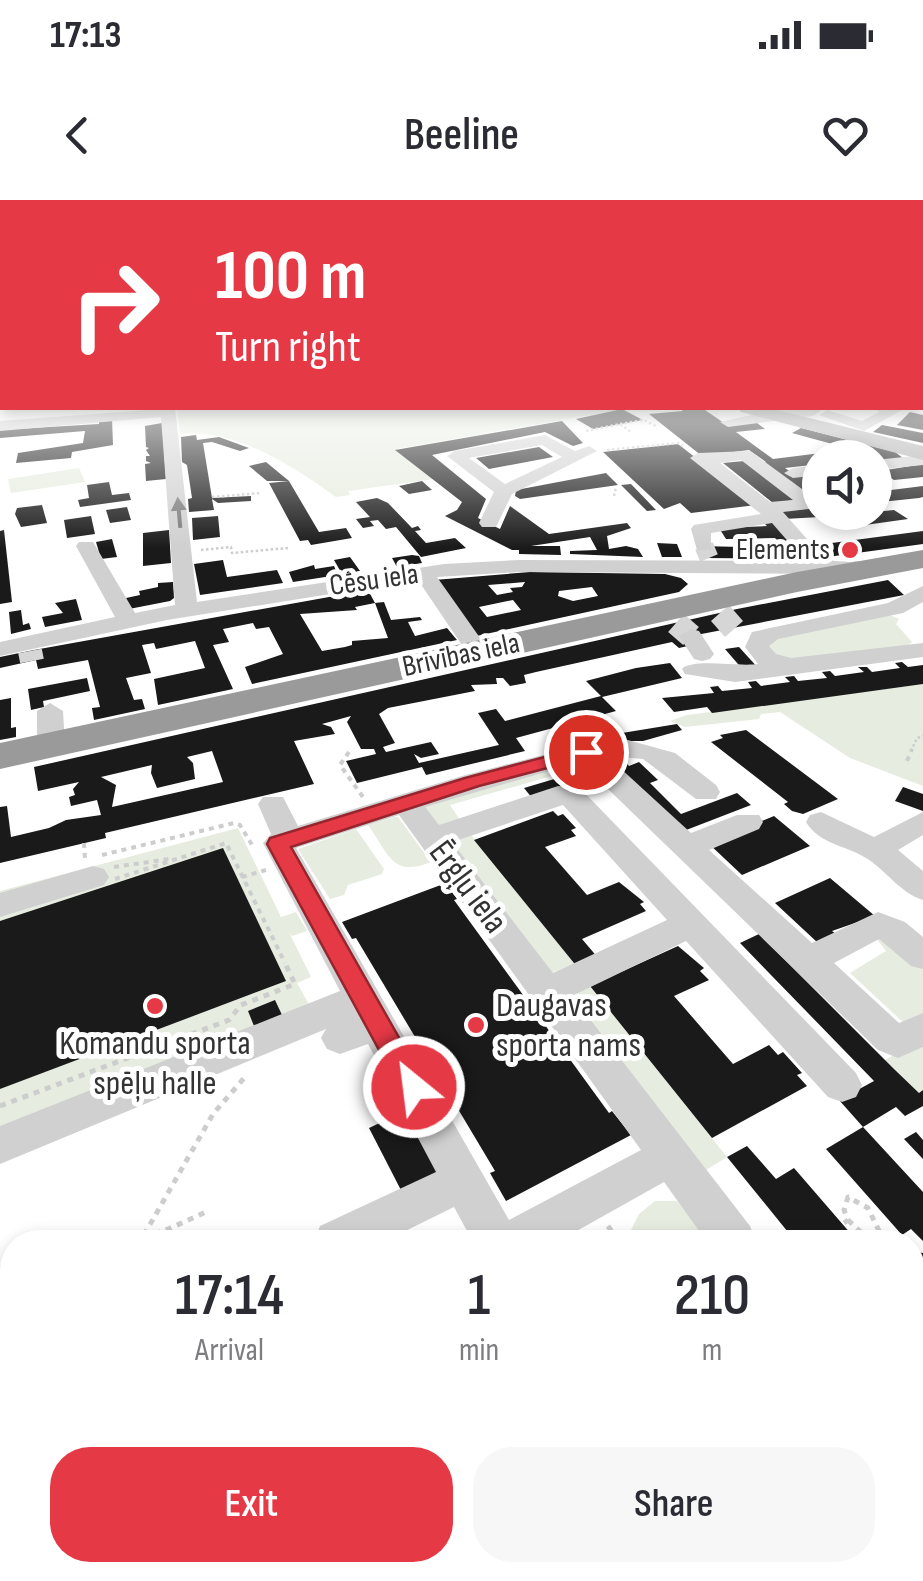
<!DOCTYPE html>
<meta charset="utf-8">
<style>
:root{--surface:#fff;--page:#f7f7f7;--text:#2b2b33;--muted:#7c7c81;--accent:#e63946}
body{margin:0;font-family:"Sofia Sans Condensed",sans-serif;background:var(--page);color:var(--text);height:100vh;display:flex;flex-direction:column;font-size:38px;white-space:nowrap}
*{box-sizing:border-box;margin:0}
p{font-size:32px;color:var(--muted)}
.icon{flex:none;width:55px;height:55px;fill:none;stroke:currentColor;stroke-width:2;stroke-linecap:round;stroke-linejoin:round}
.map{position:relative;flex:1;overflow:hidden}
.drawer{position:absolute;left:0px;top:1030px;width:925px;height:352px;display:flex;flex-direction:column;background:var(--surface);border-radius:40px 40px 0 0;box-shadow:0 5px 15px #0003}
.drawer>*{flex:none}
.banner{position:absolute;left:0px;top:0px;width:925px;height:210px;box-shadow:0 5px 15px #0003;background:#e63946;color:#fff;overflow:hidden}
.controls{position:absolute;left:802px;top:240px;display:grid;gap:20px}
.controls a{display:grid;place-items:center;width:90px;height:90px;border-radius:50%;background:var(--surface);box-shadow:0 5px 15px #0003;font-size:50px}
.pin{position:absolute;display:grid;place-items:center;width:85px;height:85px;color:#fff;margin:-42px;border:5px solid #fff;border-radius:50%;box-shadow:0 2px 10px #0007}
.me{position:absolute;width:110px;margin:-55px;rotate:331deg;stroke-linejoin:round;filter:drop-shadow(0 0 8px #0008)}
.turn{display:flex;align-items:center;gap:35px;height:210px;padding:0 50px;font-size:45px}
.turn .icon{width:130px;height:130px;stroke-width:2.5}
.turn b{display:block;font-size:70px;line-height:85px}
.eta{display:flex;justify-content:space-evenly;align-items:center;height:170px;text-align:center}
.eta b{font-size:60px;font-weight:600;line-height:70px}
.primary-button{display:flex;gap:20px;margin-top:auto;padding:20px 50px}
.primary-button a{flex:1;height:115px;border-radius:40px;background:var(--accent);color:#fff;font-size:40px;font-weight:600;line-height:115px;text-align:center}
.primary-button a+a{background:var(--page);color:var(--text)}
.status{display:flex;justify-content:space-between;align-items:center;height:70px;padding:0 50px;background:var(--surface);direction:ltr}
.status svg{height:28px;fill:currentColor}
header{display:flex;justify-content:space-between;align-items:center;height:130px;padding:0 50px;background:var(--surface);font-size:45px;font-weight:600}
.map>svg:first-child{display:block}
.green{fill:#e6ecdf}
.building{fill:#1a1a1a;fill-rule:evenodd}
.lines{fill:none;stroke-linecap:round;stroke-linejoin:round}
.minor-tunnel-far1{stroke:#d6d6d6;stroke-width:19;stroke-dasharray:19 10;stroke-linecap:butt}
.minor-tunnel{stroke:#d6d6d6;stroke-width:24;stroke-dasharray:24 12;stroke-linecap:butt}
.path-far3{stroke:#cdcdcd;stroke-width:2.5;stroke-dasharray:2.5 2.5;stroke-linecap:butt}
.path-far2{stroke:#cdcdcd;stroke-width:4;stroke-dasharray:5 5;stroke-linecap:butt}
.path-far1{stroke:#cdcdcd;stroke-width:5;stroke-dasharray:6 6;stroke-linecap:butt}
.path{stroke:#cdcdcd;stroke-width:6;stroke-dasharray:8 8;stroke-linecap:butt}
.minor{fill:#d0d0d0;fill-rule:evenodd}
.major{fill:#ababab;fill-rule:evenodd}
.highway{fill:#9a9a9a;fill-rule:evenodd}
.tram{stroke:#888;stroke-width:4}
.oneway{fill:#7a7a7a}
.route{fill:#e63946;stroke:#96252e;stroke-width:2.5}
.poi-dot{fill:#e63946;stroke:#fff;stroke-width:4}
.labels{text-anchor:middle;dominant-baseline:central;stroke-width:10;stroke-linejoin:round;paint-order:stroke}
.far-poi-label{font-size:30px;fill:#333;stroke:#fff;text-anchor:end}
.far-street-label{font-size:30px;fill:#333;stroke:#fff}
.street-label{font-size:35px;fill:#333;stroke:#fff}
.poi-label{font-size:35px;fill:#333;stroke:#fff;text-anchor:start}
</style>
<div class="status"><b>17:13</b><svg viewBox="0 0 49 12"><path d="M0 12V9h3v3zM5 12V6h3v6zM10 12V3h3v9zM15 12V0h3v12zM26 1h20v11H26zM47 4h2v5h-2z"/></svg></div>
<header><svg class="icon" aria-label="back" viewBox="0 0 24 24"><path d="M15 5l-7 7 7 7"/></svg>Beeline<svg class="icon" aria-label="heart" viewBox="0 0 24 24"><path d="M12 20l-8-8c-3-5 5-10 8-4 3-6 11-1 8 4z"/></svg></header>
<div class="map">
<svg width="923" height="1381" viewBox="0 0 923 1381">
<rect width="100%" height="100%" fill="#fff"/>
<!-- green -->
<g class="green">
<path d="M 177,208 L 630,208 L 396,249 L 434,279 L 348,291 L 350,295 L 336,297 C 293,266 235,228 180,234 Z"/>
<polygon points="79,268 85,282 11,293 8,279"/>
<polygon points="890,415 899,419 896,424 912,442 906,447 791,461 774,456 767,448 771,439"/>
<polygon points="923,484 923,586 850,558 780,512 761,514 759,519 685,527 670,521 687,515"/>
<polygon points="580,562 591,572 576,569 450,605 460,620 440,627 424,608 426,604"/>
<path d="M 395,617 L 398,617 L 431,662 C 392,678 389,654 368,625 Z"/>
<polygon points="238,628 281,717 296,712 307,731 292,736 289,732 311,777 297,783 323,829 0,961 0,691"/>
<polygon points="356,629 384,669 382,674 348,685 344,695 330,699 298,649"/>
<polygon points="468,631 575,763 552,773 448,639"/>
<polygon points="874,735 923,764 923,822 905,824 850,773 886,751"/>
<polygon points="590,786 727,957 706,970 571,797"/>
<polygon points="923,839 923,890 919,893 885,860"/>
<polygon points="655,1001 677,1001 700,1028 701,1042 636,1042 630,1032 639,1014"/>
</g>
<!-- building -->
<g class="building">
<polygon points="679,208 702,208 727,225 757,223 765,229 736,232 773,259 829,252 848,258 820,258 820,264 785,268 797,276 820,274 820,283 807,284 820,293 820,303 761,263 766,262 749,250 702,256 649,214 683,211"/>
<polygon points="622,209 643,220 593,229 576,219"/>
<polygon points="910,212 923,215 923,230 897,225"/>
<polygon points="112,218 113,245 72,252 71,258 16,263 18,253 83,243 85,231 0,238 0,230 99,224 99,219"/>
<polygon points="562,221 583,243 573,246 545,232 432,255 486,299 478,318 500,329 510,306 549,334 627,323 631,328 607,336 609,349 626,346 638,349 643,357 570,354 570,351 597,350 590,337 531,346 560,346 561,355 519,354 519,350 512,350 445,316 457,310 462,302 395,250"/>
<polygon points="162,223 166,279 146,281 145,264 151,263 146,261 146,256 150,256 146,250 149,248 146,247 145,226"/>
<polygon points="882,225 923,233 923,243 873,232"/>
<polygon points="801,228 895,252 903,258 875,261 865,253 792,233"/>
<polygon points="196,235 197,240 219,237 249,248 240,251 212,242 203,243 212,298 251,296 251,301 218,303 212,299 214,310 189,312 188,299 192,298 187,265 182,262 181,237"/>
<polygon points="678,244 756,305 691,313 680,303 664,309 603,252"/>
<polygon points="539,247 553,257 489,269 476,258"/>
<polygon points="744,261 795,300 773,303 723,263"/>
<polygon points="266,262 289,281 267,281 249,266"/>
<polygon points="923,264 923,277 894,280 880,271"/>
<polygon points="606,273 618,285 520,299 515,296 516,290"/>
<polygon points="289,281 319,332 346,328 352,338 311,345 308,340 300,341 269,283"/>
<polygon points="422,281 432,290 409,294 399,286"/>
<polygon points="109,282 112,295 129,293 131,300 80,307 78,300 89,298 87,285"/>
<polygon points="631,284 656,310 647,311 621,285"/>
<polygon points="923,286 923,297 919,298 881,302 875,297 875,292"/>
<polygon points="377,298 388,303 412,328 418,326 421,330 415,331 426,343 455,338 466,348 421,357 396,327 386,329 378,320 370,321 374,326 363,328 356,319 370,317 356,302"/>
<polygon points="42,305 47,323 21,327 15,314 17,308"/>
<polygon points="875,306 884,311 894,310 908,319 865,325 851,315 875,312"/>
<polygon points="127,307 131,320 110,323 106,310"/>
<polygon points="820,308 820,312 838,316 784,319 775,311"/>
<polygon points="91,316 95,334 67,338 64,320"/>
<polygon points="218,316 220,337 193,340 192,318"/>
<polygon points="773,320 806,359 704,358 699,346 784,348 775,338 726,339 719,328 767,326 762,321"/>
<polygon points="4,330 12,402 0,404 0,331"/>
<polygon points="169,330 171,363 143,366 143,333"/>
<polygon points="923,331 923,344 820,358 809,346"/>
<polygon points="112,339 117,357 101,359 96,342"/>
<polygon points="657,343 677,344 682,357 662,357"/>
<polygon points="412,355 419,356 422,363 397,367 392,358"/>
<polygon points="350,357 360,371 342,374 334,360"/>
<polygon points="223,360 227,377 277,370 283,383 200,395 194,364"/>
<polygon points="314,365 315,369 334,366 338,375 293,382 289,372"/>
<path d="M 530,372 L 665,374 L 681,378 L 688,384 L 679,392 L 472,437 L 434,380 ZM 525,382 L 522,387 L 510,388 L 513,392 L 497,395 L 488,385 ZM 592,387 L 598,396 L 573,401 L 558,396 L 559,391 ZM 513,400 L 521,410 L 487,417 L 479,407 Z"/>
<path d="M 888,380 L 904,395 L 691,436 L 692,445 L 679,448 L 672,442 L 536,472 L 524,475 L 526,483 L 510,486 L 503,478 L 496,478 L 497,484 L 471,485 L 475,491 L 388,508 L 379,514 L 395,543 L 383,547 L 386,552 L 431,542 L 439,554 L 421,558 L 414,554 L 419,563 L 499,545 L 478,513 L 496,509 L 505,521 L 601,496 L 586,481 L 636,468 L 670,463 L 682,478 L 602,497 L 616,511 L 516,538 L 525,551 L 426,575 L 422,567 L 357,583 L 346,561 L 376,554 L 374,549 L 361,549 L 347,522 L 351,516 L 322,524 L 331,527 L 335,534 L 294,541 L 314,584 L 105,633 L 106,638 L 0,663 L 0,607 L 7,606 L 11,637 L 49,628 L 66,620 L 101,615 L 97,600 L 71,606 L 69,597 L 75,595 L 73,589 L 79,582 L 38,591 L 34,567 L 737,409 ZM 212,551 L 223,582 L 112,607 L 116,585 L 101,577 L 152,565 L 151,573 L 157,588 L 195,579 L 193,563 L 187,557 Z"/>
<polygon points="173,382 174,398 170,401 129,409 126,398 140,395 139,391 158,387 158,383"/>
<polygon points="368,390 375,403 355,407 357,410 300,414 322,451 345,447 352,445 352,441 388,438 375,403 384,402 391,420 420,417 422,420 408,422 415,436 447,428 457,440 252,484 245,467 283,454 269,427 256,429 253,423 223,429 229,442 213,445 233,489 158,505 154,479 205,468 195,441 156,449 154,443 142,445 151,473 126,478 134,500 142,499 145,509 94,520 92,508 100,507 88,460 38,469 36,460 0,468 0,457 34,450"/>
<polygon points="76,399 82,420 45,427 42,417 63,413 55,403"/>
<polygon points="21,410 23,425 29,423 31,429 11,434 9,412"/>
<polygon points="739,447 759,469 744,471 725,449"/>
<polygon points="902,462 908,467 923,465 923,484 712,513 707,507 674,512 662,498 714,493 710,487 718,486 722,491 752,488 748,482 756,481 761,486 790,482 785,477 794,476 798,481 827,478 822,472 830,471 835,476 864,472 858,467 867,467 872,472 900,468 895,463"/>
<polygon points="87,478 90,491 43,501 44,507 31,510 28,489"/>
<polygon points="11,498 11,528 16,527 16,537 0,540 0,500"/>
<polygon points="677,524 682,530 643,541 621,541 616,534"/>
<polygon points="746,530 838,599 803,614 792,611 784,604 788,602 711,542 723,538 720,535"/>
<polygon points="617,554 629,566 639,562 658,580 650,583 681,614 737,593 751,605 681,632 605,558"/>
<polygon points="578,572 587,582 532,598 524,588"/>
<polygon points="903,587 923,594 923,611 895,601"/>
<polygon points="553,611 558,616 563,614 576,628 571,630 576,636 545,647 587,695 619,682 644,702 640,704 646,711 582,739 599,759 578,768 474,640"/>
<polygon points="774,616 810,646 742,675 708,643"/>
<polygon points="223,648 286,781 0,889 0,721"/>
<polygon points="830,678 875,716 832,731 836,734 818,743 775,703"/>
<polygon points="446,683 457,699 454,700 609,913 612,911 631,935 506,1001 490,973 495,971 356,738 352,739 342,722"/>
<polygon points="759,734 894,869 919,893 923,890 923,906 905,916 896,907 863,927 839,900 874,881 740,743"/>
<polygon points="678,746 704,768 700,771 709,780 674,796 733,864 769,845 778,855 783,852 802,873 797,875 807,886 712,938 590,786"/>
<polygon points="275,800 282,815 254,826 248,811"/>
<polygon points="405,911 441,978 404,996 369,928"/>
<polygon points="863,927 923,992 923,1041 911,1029 902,1035 826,949"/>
<polygon points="916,932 923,940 923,959 904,939"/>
<polygon points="747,946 776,979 794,968 858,1042 796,1042 727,957"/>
<polygon points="917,1052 923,1053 923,1143 912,1151 912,1055"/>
<polygon points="120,1370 379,1370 361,1381 122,1381"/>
</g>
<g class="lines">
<!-- minor-tunnel-far1 -->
<polyline class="minor-tunnel-far1" points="704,346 709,358"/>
<!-- minor-tunnel -->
<g class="minor-tunnel">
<polyline points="720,413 734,429"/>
<polyline points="676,423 691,436"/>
<polyline points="30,451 32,461"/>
</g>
<!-- path-far3 -->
<g class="path-far3">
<polyline points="620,224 644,220 658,227"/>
<polyline points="586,231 620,224 631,232"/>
<polyline points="607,250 679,243 685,248"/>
<polyline points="614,296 616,287"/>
<polyline points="212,297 261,293"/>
<polyline points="201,350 231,347 232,353 288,348"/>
<polyline points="911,551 917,538 923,536"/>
</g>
<!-- path-far2 -->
<g class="path-far2">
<polyline points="349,552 340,565 363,597"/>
<polyline points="907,561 912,549"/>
<polyline points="84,643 85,659"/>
<polyline points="102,655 234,623 240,625 252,645"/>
<polyline points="114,667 169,659"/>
<polyline points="242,677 266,670"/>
<polyline points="115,679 226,643 285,763"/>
</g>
<!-- path-far1 -->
<g class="path-far1">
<polyline points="0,906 229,820 241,805 295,784 284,761"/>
<polyline points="848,1020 864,1035"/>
<polyline points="844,1023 848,1020 844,1010 848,997 868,1008 881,1035"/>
<polyline points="608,1026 614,1035"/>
<polyline points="144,1035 213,914 245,877"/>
<polyline points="155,1035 206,1012"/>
</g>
<!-- path -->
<g class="path">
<polyline points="612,1032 619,1042"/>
<polyline points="861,1032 872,1042"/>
<polyline points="880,1032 883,1042"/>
<polyline points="139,1042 146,1032"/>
<polyline points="139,1042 161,1032"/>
<polyline points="486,1381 502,1370"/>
</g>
<!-- minor -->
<g class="minor">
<rect x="922" y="191" width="1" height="9"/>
<path d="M 175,208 L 197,402 L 444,364 L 519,360 L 805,361 L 772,323 L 711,333 L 711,350 L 697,350 L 691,329 L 694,325 L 761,314 L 690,258 L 698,253 L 750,251 L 817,300 L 817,308 L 783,312 L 823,357 C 840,367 861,355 875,368 L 865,374 L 519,372 L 437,377 L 490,452 L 478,459 L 470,457 L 418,380 L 167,420 L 0,456 L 0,442 L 115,417 L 76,346 L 79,342 L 93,342 L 135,413 L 175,405 L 161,217 L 0,231 L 0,221 ZM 741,260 L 793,300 L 770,302 L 720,263 Z"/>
<polygon points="783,208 817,208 821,211 813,216 728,227 720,222"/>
<polygon points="875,208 902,210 864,231 819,215 827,210 862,221 879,212"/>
<path d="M 545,235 L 575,251 L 589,246 L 597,251 L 512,294 L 496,327 L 482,327 L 479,323 L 494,292 L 447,256 L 455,251 ZM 542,245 L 562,257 L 505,284 L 469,258 Z"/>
<polygon points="923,255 923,265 875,270 875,260"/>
<polygon points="820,265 820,275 793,278 784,273 793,268"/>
<path d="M 923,386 L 923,402 L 903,413 L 778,439 L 769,446 L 776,454 L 791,458 L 923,443 L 923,457 L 735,482 L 685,474 L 682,469 C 693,458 737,467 758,464 L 745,447 L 752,432 L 888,403 Z"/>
<polygon points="691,429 699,431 714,454 710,459 702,461 694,459 679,436"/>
<polygon points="50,503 63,511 65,545 51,553 37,545 37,511"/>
<path d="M 624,539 L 675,553 L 716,585 L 720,592 L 716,599 L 696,599 L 643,559 L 607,556 L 691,633 L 737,615 L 759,615 L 763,622 L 759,629 L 709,650 L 812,743 L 878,712 L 905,722 L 923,737 L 923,769 L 911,766 L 879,739 L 834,763 L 899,823 L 923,813 L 923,847 L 898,858 L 878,850 L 580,562 L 425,607 L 439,625 L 558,586 L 578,586 L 856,873 L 862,885 L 856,897 L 842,902 L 828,897 L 686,741 L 572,796 L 750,1026 L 756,1042 L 707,1042 L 664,982 L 557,1042 L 473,1042 L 454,1007 L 383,1042 L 314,1042 L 320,1026 L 436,972 L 368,844 L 340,854 L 327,849 L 321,838 L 326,829 L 0,964 L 0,926 L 340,791 L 263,643 L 271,634 L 258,604 L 263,597 L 283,597 L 298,626 L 462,576 L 586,544 ZM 563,605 L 667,720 L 553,773 L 452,642 ZM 399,615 L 641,950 L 509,1020 L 296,648 Z"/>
<path d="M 821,612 L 874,637 L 923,612 L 923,635 L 898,650 L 923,671 L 923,700 C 900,693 886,670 866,658 C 846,645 820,645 806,622 L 810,615 Z"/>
<polygon points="93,666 104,669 109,677 104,685 0,717 0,693"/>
<polygon points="12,1192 12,1302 0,1297 0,1197"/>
<polygon points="912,1225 923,1229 923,1292 912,1287"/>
<polygon points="12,1347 12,1370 55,1370 56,1381 0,1381 0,1364 6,1350"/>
<polygon points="658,1370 791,1370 796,1381 663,1381"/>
</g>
<!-- major -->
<polygon class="major" points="738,208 769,208 923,246 923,260 741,212"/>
<!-- highway -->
<polygon class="highway" points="923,350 923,368 797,392 0,569 0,543 797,372"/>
<!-- tram -->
<g class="tram">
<polyline points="912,1219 923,1211"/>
<polyline points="912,1255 923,1247"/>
<polyline points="694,1381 709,1370"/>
<polyline points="751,1381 766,1370"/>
</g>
</g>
<!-- one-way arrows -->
<defs><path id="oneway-solid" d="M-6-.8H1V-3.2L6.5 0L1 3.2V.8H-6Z" transform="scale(2.5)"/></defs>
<use class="oneway" href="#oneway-solid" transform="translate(179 313) rotate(-95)"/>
<!-- sky -->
<linearGradient id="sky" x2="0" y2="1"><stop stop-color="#9ec6ea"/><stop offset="0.45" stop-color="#fff"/><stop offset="1" stop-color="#fff" stop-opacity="0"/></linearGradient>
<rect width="923" height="348" fill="url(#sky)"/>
<!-- route -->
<polygon class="route" points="586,546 593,548 593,556 479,586 291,647 427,887 423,896 414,899 404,896 267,644 270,638 465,578"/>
<!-- markers -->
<g class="poi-dot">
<circle cx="850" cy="350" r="10"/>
<circle cx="155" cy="806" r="10"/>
<circle cx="476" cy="825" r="10"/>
</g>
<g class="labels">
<!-- far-poi labels -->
<g class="far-poi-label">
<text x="830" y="350">Elements</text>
</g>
<!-- far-street labels -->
<g class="far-street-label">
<text transform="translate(374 380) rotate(-8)">Cēsu iela</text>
<text transform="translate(461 455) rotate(-12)">Brīvības iela</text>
</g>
<!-- street labels -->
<g class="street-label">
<text transform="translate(468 687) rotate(53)">Ērgļu iela</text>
</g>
<!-- poi labels -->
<g class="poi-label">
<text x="496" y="805">Daugavas<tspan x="496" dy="40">sporta nams</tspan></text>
<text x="155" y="843" text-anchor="middle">Komandu sporta<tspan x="155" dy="40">spēļu halle</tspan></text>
</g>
</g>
</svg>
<div class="controls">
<a><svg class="icon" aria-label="sound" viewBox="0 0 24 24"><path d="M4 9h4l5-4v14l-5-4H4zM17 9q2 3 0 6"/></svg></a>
</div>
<div class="pin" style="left:586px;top:552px;background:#d93025"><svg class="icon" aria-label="arrive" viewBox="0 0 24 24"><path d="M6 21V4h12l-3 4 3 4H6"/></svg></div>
<svg class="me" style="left:414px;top:887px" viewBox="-20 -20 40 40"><circle r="17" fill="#e63946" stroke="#fff" stroke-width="3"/><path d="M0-11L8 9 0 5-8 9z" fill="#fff"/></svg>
<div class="banner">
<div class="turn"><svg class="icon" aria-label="right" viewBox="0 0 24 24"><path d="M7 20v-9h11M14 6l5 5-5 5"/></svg><div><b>100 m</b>Turn right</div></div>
</div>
<section class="drawer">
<div class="eta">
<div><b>17:14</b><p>Arrival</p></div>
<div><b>1</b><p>min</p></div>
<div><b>210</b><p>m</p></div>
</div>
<div class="primary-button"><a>Exit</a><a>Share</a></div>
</section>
</div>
